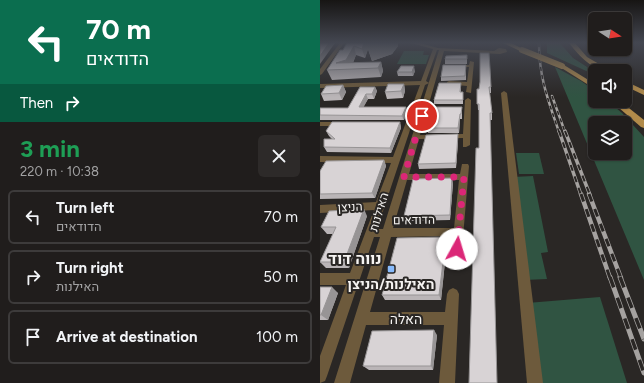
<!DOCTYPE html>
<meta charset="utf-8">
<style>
:root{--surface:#201d1c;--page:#2d2a29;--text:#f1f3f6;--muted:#a2a2a3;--line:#3d3b3b}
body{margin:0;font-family:Figtree,Heebo,sans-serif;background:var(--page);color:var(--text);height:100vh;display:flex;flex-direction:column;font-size:15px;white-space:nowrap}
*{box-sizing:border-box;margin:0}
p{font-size:13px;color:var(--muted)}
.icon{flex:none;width:22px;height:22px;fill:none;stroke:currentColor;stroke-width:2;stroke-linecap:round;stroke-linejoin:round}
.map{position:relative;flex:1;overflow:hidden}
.panel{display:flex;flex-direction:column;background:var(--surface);width:320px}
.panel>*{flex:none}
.guide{background:#0b6e4f;color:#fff;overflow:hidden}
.needle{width:26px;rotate:102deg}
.tools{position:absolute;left:268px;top:12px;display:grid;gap:8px}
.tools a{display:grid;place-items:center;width:44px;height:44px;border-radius:6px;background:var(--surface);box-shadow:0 1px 3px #0004,0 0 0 1px var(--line);font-size:20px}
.pin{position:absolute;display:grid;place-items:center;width:34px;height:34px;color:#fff;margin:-17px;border:2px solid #fff;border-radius:50%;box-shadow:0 1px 4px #0007}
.me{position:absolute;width:44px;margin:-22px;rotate:6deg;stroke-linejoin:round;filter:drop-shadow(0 0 3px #0008)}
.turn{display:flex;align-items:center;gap:14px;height:84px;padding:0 20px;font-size:18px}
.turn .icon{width:52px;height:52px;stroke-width:2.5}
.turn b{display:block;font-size:28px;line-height:34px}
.then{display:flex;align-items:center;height:38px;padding:0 20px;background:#0003;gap:8px;font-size:15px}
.round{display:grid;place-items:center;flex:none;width:42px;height:42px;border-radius:6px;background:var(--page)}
.overview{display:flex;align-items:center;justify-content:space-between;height:68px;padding:0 20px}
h1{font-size:24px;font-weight:700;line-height:30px;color:#1e9e55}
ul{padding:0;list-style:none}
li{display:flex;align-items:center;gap:12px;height:54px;margin:0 8px 6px;padding:0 12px;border:2px solid var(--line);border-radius:6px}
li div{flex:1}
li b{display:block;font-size:15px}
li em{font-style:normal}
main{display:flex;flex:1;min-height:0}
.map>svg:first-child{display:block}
.green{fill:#305442;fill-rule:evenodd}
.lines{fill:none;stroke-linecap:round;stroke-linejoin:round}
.minor{fill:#6d5a3c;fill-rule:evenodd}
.major{fill:#b28b4a;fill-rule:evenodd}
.rail-far3-casing{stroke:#a5a2a0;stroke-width:2.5}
.rail-far2-casing{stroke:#a5a2a0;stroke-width:3.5}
.rail-far1-casing{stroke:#a5a2a0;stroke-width:4.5}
.rail-casing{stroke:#a5a2a0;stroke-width:5}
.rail-far3{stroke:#2a2725;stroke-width:1.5;stroke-dasharray:4;stroke-linecap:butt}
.rail-far2{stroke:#2a2725;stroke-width:2;stroke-dasharray:6;stroke-linecap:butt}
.rail-far1{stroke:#2a2725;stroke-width:3;stroke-dasharray:8;stroke-linecap:butt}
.rail{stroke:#2a2725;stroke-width:3.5;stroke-dasharray:11;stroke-linecap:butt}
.major-bridge{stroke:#b28b4a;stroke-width:6}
.wall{fill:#bab5b7}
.shaded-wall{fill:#979495}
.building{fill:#d8d3d5;stroke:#979495}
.route{stroke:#db2777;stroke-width:7;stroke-dasharray:0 12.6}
.poi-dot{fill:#88bbfc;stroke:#2a2725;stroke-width:1.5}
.labels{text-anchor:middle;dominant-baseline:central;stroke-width:4;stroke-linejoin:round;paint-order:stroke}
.street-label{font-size:12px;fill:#f6f4f2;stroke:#2a2725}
.near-poi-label{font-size:14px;font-weight:bold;fill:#f6f4f2;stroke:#2a2725}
.near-street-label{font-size:14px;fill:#f6f4f2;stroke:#2a2725}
.near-neighbourhood-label{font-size:16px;font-weight:bold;fill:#f6f4f2;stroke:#2a2725}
</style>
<main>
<section class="panel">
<div class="guide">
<div class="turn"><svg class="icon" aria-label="left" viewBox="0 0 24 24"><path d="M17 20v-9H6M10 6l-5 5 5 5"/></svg><div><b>70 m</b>הדודאים</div></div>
<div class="then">Then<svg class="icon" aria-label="right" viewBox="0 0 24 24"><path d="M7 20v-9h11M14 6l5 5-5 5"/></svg></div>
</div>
<div class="overview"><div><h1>3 min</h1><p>220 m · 10:38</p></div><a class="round"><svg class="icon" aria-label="close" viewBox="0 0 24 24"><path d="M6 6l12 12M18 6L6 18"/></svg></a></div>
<ul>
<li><svg class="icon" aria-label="left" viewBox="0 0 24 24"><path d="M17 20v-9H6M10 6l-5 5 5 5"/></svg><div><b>Turn left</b><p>הדודאים</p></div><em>70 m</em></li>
<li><svg class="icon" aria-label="right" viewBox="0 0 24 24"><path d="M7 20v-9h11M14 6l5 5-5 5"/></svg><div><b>Turn right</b><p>האילנות</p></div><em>50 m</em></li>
<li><svg class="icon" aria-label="arrive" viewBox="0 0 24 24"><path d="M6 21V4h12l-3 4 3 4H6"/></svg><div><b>Arrive at destination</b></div><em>100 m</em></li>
</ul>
</section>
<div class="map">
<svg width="324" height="383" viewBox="0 0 324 383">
<rect width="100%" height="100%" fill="#2a2725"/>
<!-- green -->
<g class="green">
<polygon points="227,43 240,43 253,58 275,72 275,75 227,53"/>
<polygon points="84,51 104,51 103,55 109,55 106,64 77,64"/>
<path d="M 235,67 L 261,81 L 275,91 L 275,101 L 288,101 L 302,113 L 324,137 L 324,280 ZM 275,123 L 305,123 L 305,153 L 275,153 Z"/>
<polygon points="196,153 219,153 224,174 199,174"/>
<polygon points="213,176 228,252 221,253 227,279 204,280 193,177"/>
<polygon points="280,297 307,383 214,383 207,303"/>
</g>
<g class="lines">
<!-- minor -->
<g class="minor">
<polygon points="20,43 24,43 2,74 0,75 0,69"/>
<path d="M 91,43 L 100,43 L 118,48 L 174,51 L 179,48 L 186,49 L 187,52 L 180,54 L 124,51 L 100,135 L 143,134 L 145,100 L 148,98 L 151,100 L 150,145 L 146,147 L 143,147 L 143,138 L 99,139 L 89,174 L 140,174 L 142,164 L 148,164 L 149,166 L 142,249 L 141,252 L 137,254 L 133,252 L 132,249 L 133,236 L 71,237 L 50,312 L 125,312 L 127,294 L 129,290 L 133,288 L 137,290 L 139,294 L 135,383 L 119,383 L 124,325 L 46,325 L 30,383 L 14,383 L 60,237 L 54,237 L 7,376 L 5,381 L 0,383 L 0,356 L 26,285 L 0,285 L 0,273 L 30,273 L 54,210 L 0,213 L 0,205 L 56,202 L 71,163 L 0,162 L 0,156 L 73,157 L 100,85 L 0,88 L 0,84 L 101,81 L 113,49 ZM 117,50 L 119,50 L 63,229 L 57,229 L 105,85 L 109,83 L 106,81 ZM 87,180 L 139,180 L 134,228 L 73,228 Z"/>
<polygon points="150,61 154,62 151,93 146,92 147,86 127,84 127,82 129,81 147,82 149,67 135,67 133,66 135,65 149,65"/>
<polygon points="184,91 187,93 223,383 207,383 181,93"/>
<polygon points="0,122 23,122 26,124 23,126 0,126"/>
</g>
<!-- major -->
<g class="major">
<polygon points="183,43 191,43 205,50 200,51"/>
<path d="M 249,43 L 255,43 L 267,57 L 291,71 C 273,71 260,57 249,43 Z"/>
<polygon points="240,65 244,65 275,84 275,89 240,67"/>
<polygon points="305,81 324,90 324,95 305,86"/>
<polygon points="291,101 300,101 324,120 324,128 321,127"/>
</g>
<!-- rail-far3 casing -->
<g class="rail-far3-casing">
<g id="rail-far3">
<path d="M 219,43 C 219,77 228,100 239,132"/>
<polyline points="232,96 245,132"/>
</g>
</g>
<!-- rail-far2 casing -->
<g class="rail-far2-casing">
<g id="rail-far2">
<polyline points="239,131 261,195"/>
<polyline points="245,131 270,195"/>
</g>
</g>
<!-- rail-far1 casing -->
<g class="rail-far1-casing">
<g id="rail-far1">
<polyline points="261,194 290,278"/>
<polyline points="269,194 301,278"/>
</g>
</g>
<!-- rail casing -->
<g class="rail-casing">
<g id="rail">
<polyline points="290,277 324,373"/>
<polyline points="300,277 324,339"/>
</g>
</g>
<!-- rail-far3 -->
<use href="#rail-far3" class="rail-far3"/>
<!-- rail-far2 -->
<use href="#rail-far2" class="rail-far2"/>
<!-- rail-far1 -->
<use href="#rail-far1" class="rail-far1"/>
<!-- rail -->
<use href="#rail" class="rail"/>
<!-- major-bridge -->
<polyline class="major-bridge" points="202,50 242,66"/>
</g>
<!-- wall -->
<g class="wall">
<polygon points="27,43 78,43 78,46 72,54 52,61 48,49 45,58 36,55 33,63 61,62 63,71 61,77 12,80 7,70 23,50"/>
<polygon points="147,55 147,64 125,64 125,59"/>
<polygon points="146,65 146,80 121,81 121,77"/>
<polygon points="95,71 93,76 78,76 77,72"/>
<polygon points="160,82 171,87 171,93 169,93 172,113 172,120 170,120 159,148 159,110 158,110 157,89 159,89"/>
<polygon points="141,83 141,92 143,97 143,104 114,104 114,100"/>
<polygon points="84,84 85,91 83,98 67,99 65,92"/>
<polygon points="23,85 26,92 22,100 4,101 1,94"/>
<polygon points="55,87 57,91 54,99 48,99 43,107 86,107 87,111 84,120 0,120 0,108 28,108"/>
<polygon points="142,107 142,119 140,119 139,133 108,133 108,132 106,132 106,127"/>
<polygon points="80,122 81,128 71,153 7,152 4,147 12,139 9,136 6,131"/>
<polygon points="138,140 136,168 99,169 98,164"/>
<polygon points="64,160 66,166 55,198 0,199 0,171"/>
<polygon points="133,183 130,220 86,221 84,216"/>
<polygon points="47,216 29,268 6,268 0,262 13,234 7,234 1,227"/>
<polygon points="127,243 121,300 65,300 62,295"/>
<polygon points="0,287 18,293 8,320 0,320"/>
<polygon points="117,335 113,370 49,370 43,366"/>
</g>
<!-- shaded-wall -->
<g class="shaded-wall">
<polygon points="9,43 15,43 0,64 0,56"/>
<polygon points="44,43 78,43 78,46 72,54 52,61 48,49 45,58 42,49"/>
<polygon points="34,46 36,55 30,69 16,63"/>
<polygon points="61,62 63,71 61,77 58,68"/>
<polygon points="94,66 95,71 93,76 92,72"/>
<polygon points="84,84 85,91 83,98 81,91"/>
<polygon points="23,85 26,92 22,100 19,93"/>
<polygon points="55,87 57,91 54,99 52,94"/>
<polygon points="46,94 48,99 41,112 39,107"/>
<polygon points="86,107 87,111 84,120 82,116"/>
<polygon points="140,114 140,119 139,133 138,128"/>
<polygon points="80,122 81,128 71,153 70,148"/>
<polygon points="138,134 138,140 136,168 136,163"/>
<polygon points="64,160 66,166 55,198 52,193"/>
<polygon points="132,178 133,183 130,220 130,215"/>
<polygon points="44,209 47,216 29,268 24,262"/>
<polygon points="126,237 127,243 121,300 119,295"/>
<polygon points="12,287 18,293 8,320 1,315"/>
<polygon points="114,330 117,335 113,370 111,366"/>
</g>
<!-- building -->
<g class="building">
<polygon points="0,43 9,43 0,56"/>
<polygon points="27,43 44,43 42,49 34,46 26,60 16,63 61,62 58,68 7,70 20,50 23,50"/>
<polygon points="160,53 169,53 170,68 171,87 169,87 172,113 170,113 177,383 149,383 156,148 159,148 159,104 157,104 157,89 159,89 160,82"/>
<polygon points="147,55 147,59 125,59 126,56"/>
<polygon points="123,65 146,65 145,76 121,77"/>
<polygon points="81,66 94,66 92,72 77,72"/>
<polygon points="119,83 141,83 140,92 143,92 143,100 114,100"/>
<polygon points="68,84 84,84 81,91 65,92"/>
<polygon points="23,85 19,93 1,94 6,86"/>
<polygon points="40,87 55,87 52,94 46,94 39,107 86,107 82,116 0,115 0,108 28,108"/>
<polygon points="112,107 142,107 141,114 140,114 138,128 107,128 108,127 106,127"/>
<polygon points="12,122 80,122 70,148 4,147 4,139 15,139 6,131"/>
<polygon points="138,134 136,163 98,164 106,135"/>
<polygon points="64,160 52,193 0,194 0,171 6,161"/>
<polygon points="132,178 130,215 84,216 93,179"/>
<polygon points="44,209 24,262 0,262 16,227 1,227 9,211"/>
<polygon points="126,237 119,295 62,295 77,238"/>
<polygon points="0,287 12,287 1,315 0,315"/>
<polygon points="114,330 111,366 43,366 52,331"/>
</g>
<!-- sky -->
<linearGradient id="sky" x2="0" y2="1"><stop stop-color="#171514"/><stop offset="0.44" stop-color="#444751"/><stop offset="1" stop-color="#444751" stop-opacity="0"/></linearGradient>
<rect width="324" height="97" fill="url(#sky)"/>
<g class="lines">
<!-- route -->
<polyline class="route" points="102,116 84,177 144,177 137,249"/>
</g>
<!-- markers -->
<rect class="poi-dot" x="67" y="265" width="8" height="8" rx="2"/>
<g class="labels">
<!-- street labels -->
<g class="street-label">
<text transform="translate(30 207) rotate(-3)">הניצן</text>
<text transform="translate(59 212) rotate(-73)">האילנות</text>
<text transform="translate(94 220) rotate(-1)">הדודאים</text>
</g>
<!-- near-poi labels -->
<g class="near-poi-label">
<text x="71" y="284">האילנות/הניצן</text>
</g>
<!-- near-street labels -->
<g class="near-street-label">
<text x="86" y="319">האלה</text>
</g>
<!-- near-neighbourhood labels -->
<g class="near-neighbourhood-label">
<text x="35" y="258">נווה דוד</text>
</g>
</g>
</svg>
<div class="tools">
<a><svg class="needle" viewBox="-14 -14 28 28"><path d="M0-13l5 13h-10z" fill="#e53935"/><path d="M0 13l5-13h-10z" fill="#a2a2a3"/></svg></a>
<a><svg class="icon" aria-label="sound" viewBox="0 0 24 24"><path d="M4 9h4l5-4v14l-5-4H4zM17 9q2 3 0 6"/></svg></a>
<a><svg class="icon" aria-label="layers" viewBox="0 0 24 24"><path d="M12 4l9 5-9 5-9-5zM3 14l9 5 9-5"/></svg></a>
</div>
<div class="pin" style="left:102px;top:116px;background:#d93025"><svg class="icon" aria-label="arrive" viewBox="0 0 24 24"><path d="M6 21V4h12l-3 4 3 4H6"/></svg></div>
<svg class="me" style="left:137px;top:249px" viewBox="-20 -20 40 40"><circle r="19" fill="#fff"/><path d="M0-13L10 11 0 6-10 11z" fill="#db2777"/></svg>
</div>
</main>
